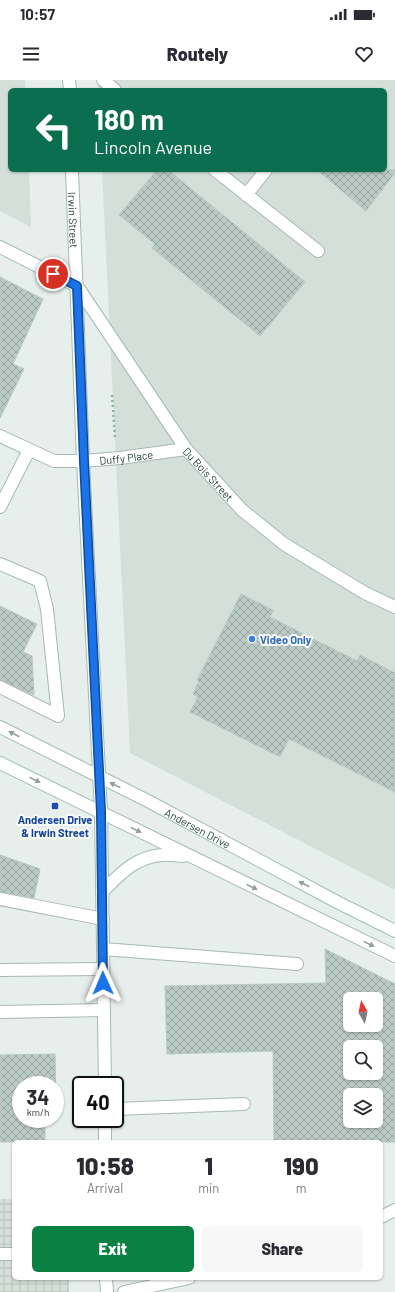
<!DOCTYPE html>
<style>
:root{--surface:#fff;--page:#f7f7f7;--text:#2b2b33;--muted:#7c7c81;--accent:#0b8043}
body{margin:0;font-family:Barlow,sans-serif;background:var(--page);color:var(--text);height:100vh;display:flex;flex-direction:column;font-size:15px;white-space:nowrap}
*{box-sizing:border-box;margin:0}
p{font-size:13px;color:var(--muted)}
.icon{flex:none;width:22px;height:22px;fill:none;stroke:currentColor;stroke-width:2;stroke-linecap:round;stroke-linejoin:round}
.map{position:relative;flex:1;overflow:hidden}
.panel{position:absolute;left:12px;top:1060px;width:371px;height:140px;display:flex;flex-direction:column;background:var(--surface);border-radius:6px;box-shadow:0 1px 3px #0004}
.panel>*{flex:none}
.banner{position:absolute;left:8px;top:8px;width:379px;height:84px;border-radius:6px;box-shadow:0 1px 3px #0004;background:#0b6e4f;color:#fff;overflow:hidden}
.needle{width:26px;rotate:351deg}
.buttons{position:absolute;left:343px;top:912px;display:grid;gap:8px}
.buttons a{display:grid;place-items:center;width:40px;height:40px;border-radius:6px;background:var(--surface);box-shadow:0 1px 3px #0004;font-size:20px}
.speed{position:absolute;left:12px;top:996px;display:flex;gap:8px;font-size:20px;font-weight:700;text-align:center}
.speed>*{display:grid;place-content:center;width:52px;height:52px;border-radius:50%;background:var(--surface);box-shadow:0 1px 3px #0004;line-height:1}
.speed small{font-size:10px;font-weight:400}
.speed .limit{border:2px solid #111;border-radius:6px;background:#fff;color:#111}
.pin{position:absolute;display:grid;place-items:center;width:34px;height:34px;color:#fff;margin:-17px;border:2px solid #fff;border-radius:50%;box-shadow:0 1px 4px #0007}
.me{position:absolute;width:44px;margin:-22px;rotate:359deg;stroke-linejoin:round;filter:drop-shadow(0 0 3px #0008)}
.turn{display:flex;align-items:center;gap:14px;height:84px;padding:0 20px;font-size:18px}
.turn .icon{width:52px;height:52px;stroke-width:2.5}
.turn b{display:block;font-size:28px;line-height:34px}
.eta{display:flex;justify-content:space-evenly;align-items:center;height:68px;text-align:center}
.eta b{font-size:24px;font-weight:800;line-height:28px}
.action{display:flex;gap:8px;margin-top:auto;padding:8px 20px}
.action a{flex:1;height:46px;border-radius:6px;background:var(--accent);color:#fff;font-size:16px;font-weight:800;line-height:46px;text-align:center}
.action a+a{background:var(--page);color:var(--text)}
.status{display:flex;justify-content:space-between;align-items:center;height:28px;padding:0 20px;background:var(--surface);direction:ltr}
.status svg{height:11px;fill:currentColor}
header{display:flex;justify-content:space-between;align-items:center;height:52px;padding:0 20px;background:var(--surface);font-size:18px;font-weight:800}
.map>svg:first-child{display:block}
.built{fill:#d4dfda}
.industrial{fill:url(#industrial-grid)}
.building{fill:url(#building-cross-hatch);stroke:#b8c9c2;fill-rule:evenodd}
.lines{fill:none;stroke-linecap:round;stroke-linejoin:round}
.lane-casing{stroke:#a8b8b2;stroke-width:14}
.street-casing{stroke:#a8b8b2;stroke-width:14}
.secondary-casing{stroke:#a4bbb3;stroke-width:14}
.path{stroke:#86b3a5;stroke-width:2.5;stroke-dasharray:2 3;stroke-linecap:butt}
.lane{stroke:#fff;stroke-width:12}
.street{stroke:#fff;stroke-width:12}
.secondary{stroke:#fff;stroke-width:12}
.oneway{fill:#92a09c}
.route-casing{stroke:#114b97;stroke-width:10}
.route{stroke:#1a73e8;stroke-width:7}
.shop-dot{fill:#3f7fe0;stroke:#f7fbf9;stroke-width:1.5}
.transit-dot{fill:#1a4fb4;stroke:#f7fbf9;stroke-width:1.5}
.labels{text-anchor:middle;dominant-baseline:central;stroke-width:4;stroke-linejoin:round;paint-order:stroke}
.street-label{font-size:11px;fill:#24423a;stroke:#f7fbf9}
.shop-label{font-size:11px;font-weight:bold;fill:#366cbe;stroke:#f7fbf9;text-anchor:start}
.transit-label{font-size:11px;font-weight:bold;fill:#164399;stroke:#f7fbf9}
</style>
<div class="status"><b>10:57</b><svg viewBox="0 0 49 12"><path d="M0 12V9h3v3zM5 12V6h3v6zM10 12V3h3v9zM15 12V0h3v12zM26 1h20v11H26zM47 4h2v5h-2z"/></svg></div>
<header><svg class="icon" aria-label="menu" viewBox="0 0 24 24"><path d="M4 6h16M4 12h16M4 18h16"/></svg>Routely<svg class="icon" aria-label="heart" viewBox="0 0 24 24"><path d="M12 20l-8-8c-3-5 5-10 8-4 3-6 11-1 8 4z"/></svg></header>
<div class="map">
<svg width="395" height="1212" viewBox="0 0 395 1212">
<defs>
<pattern id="industrial-grid" width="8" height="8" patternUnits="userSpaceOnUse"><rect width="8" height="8" fill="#d4dfda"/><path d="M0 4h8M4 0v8" fill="none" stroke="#b6c1bc"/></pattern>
<pattern id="building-cross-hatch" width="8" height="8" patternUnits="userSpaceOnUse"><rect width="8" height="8" fill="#bbcac4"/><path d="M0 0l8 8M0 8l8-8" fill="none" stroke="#98a6a0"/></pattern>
</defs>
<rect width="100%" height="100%" fill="#e6efeb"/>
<!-- built -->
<g class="built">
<polygon points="0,0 25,0 26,10 10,10 10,90 29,90 31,147 0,131"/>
<polygon points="98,0 395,0 395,810 130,673 102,90 385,90 385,10 98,10"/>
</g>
<!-- industrial -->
<polygon class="industrial" points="0,1119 14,1119 14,1198 69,1198 69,1212 0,1212"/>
<!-- building -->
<g class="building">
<polygon points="157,90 168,90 305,202 260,256 152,168 155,164 119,135"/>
<polygon points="317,90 395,90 395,93 366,131"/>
<polygon points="0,197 43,219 13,284 24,289 0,338"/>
<polygon points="241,514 273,530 270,537 357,581 360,575 395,593 395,712 289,659 280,677 190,632 198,617 193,614 199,601 197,600"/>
<polygon points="0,526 37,544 23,572 32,576 34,615 0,600"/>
<polygon points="0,775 40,789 34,818 0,812"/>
<path d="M 325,869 L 395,904 L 395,1062 L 274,1062 L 273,971 L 167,974 L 165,906 L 326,903 ZM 350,919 L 376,919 L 376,945 L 350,945 ZM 350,967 L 376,967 L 376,993 L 350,993 ZM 350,1015 L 376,1015 L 376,1041 L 350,1041 Z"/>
<polygon points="55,974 56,1023 55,1023 55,1005 21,1005 21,1039 45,1039 45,1062 0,1062 0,975"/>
</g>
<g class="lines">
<!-- lane casing -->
<g class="lane-casing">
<g id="lane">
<polyline points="103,0 115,10"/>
<polyline points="215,90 318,171"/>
<polyline points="246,115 266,90"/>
<polyline points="0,427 29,370"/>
<polyline points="0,484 40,501 47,529 58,636 0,607"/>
<polyline points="0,819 103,839"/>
<polyline points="103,869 297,884"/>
<polyline points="0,890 103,889"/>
<polyline points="0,932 104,930"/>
<polyline points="115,1029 244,1024"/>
<polyline points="381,1137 395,1130"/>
<polyline points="0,1174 14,1174"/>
<polyline points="124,1212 189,1198"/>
</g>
</g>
<!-- street casing -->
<g class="street-casing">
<g id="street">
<path id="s1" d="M 0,356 L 54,381 L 83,381 L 120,378 L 186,369"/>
</g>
</g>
<!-- secondary casing -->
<g class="secondary-casing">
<g id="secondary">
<polyline points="69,0 70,10"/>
<path id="s2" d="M 72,90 L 83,381 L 101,732 L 105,1005"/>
<path id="s3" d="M 0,167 L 77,206 L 186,369 L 242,430 L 284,464 L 365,513 L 395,527"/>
<path id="s4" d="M 0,647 L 148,721 L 339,823 L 395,851"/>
<polyline points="0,683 395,876"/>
<path d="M 102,812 C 120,794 135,777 162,775 C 169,774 177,776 184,776"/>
<polyline points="105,1062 105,1039"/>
<polyline points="106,1198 107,1212"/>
</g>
</g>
<!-- path -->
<polyline class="path" points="112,315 115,359"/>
<!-- lane -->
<use href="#lane" class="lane"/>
<!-- street -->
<use href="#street" class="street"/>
<!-- secondary -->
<use href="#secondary" class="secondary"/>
</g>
<!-- one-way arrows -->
<defs><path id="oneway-solid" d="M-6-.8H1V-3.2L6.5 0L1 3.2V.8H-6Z"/></defs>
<g class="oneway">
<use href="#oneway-solid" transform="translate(14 654) rotate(-153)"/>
<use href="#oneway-solid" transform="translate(35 700) rotate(26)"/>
<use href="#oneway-solid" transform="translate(115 705) rotate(-154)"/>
<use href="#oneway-solid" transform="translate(136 750) rotate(26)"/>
<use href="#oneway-solid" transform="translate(304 804) rotate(-152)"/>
<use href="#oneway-solid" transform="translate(252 807) rotate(26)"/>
<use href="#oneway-solid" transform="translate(369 864) rotate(26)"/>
</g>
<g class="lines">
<!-- route casing -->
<g class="route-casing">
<polyline id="route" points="53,194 77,206 84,381 101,732 103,903"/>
</g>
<!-- route -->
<use href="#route" class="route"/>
</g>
<!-- markers -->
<circle class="shop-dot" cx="252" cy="559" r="4"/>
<rect class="transit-dot" x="51" y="722" width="8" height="8" rx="2"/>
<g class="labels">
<!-- street labels -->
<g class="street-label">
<text stroke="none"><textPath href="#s2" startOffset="50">Irwin Street</textPath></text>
<text stroke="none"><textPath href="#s1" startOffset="132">Duffy Place</textPath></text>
<text stroke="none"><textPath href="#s3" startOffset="316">Du Bois Street</textPath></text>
<text stroke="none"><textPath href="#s4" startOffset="222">Andersen Drive</textPath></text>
</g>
<!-- shop labels -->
<g class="shop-label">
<text x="260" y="559">Video Only</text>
</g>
<!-- transit labels -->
<g class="transit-label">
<text x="55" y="739">Andersen Drive<tspan x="55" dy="13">&amp; Irwin Street</tspan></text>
</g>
</g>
</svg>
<div class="buttons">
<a><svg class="needle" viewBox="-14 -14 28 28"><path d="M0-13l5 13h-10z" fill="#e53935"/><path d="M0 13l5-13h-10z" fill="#7c7c81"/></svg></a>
<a><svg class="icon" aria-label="search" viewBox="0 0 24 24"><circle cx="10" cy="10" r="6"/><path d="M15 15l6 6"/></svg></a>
<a><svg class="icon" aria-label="layers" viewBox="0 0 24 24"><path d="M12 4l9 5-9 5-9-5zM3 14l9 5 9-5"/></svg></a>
</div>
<div class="speed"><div>34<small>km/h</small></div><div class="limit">40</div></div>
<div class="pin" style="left:53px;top:194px;background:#d93025"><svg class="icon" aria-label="arrive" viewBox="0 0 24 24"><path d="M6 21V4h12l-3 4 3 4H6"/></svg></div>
<svg class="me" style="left:103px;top:903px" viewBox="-20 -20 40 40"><path d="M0-17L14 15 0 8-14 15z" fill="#1a73e8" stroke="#fff" stroke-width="4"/></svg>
<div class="banner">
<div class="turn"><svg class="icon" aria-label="left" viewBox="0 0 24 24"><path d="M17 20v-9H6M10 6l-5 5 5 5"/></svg><div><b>180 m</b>Lincoln Avenue</div></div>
</div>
<section class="panel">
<div class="eta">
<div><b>10:58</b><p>Arrival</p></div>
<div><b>1</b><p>min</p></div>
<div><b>190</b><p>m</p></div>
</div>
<div class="action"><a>Exit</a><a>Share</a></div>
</section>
</div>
